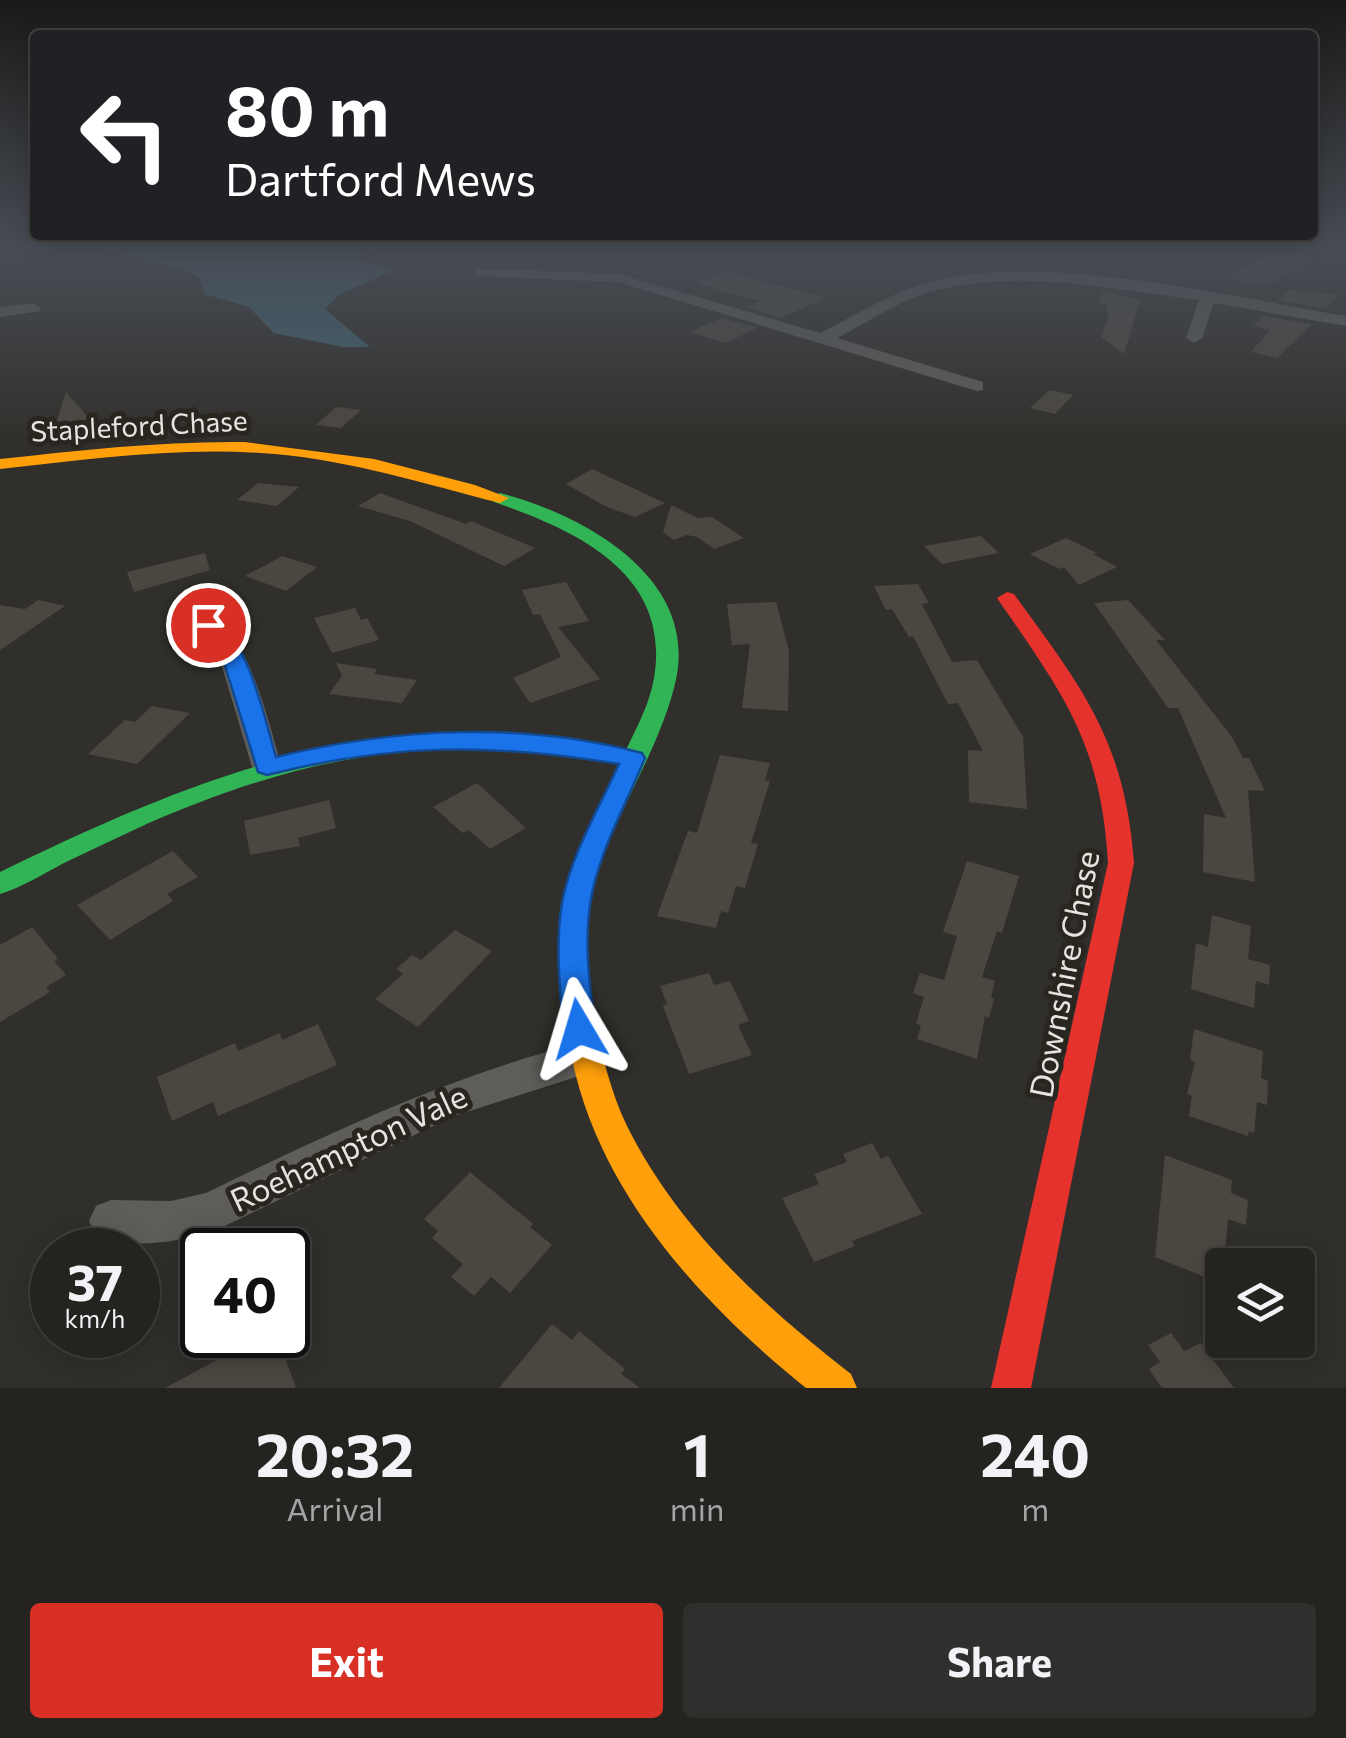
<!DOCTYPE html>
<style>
:root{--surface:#252320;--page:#312f2d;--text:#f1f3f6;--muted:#a3a4a5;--line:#42403e;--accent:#d93025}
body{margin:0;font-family:Commissioner,sans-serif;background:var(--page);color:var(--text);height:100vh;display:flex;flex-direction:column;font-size:38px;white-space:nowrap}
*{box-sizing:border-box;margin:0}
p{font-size:32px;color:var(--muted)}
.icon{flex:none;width:55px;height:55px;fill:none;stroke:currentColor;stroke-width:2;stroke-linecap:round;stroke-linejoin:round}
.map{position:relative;height:1388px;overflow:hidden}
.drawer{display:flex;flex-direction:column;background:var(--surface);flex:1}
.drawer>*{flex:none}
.banner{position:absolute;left:30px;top:30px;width:1288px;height:210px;border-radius:10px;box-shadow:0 5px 25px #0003,0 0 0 2px var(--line);background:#202124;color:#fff;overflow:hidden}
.controls{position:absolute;left:1205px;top:1248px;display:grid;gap:20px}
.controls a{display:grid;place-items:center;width:110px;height:110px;border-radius:10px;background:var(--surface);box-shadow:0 5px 25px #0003,0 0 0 2px var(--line);font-size:50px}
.speed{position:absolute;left:30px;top:1228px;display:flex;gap:20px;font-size:50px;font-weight:700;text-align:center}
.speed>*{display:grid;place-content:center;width:130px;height:130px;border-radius:50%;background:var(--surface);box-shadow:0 5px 25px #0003,0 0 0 2px var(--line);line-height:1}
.speed small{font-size:25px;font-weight:400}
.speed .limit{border:5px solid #111;border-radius:15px;background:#fff;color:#111}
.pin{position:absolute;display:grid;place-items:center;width:85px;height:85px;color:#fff;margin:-42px;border:5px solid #fff;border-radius:50%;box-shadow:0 2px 10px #0007}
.me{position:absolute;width:110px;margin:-55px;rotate:353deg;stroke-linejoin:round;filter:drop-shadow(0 0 8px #0008)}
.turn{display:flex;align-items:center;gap:35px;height:210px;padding:0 30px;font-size:45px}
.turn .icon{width:130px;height:130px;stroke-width:2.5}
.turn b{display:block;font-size:70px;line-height:85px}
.eta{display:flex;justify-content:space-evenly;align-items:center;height:170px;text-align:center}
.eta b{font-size:60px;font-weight:700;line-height:70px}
.cta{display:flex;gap:20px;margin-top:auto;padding:20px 30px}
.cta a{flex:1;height:115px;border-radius:10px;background:var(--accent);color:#fff;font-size:40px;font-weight:700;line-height:115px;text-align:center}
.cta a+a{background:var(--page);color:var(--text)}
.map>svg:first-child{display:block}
.water{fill:#416472}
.building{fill:#4b4740}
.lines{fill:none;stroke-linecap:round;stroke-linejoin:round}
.street{fill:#5e5d5a;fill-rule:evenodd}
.fast{fill:#30b455;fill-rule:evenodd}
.slow{fill:#ff9f0a;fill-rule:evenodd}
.jam{fill:#e5322d;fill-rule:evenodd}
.route{fill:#1a73e8;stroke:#114b97;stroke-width:2.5}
.labels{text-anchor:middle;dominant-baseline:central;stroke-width:10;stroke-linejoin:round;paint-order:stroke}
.street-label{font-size:28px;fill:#e6e4e0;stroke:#292620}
.near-street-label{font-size:32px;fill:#e6e4e0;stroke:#292620}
</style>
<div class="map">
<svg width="1346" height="1388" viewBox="0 0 1346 1388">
<rect width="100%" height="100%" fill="#312f2b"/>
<!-- water -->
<polygon class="water" points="107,250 372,250 352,259 394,270 339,295 325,309 370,347 343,347 274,333 249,307 204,294 200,278 188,271"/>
<!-- building -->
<g class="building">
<polygon points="1275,250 1319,256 1269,285 1223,279"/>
<polygon points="726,271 825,298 781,318 746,307 760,301 695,283"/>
<polygon points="1289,290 1338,295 1326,309 1279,300"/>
<polygon points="1104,291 1140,301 1124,354 1101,337 1108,317 1107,304 1098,303"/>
<polygon points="1264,316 1312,324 1277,358 1251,352 1270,330 1253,326"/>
<polygon points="722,318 757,328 725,343 689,332"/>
<polygon points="1050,390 1073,395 1055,414 1030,408"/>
<polygon points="66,392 87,416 80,435 51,438"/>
<polygon points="335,408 339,407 361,410 341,428 316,425"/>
<polygon points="592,469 665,503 635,517 607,507 566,484"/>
<polygon points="258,483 299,487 277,506 237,500"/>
<polygon points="380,493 466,524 471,521 535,548 504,566 410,521 358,506"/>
<polygon points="671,505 698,518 712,517 744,538 714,549 697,537 687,535 674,540 663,532"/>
<polygon points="981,536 999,553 942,564 924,546"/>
<polygon points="1066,538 1097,553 1093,554 1117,567 1079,585 1064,567 1059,569 1030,554"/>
<polygon points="205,553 210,570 134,592 127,572"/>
<polygon points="282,556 317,567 286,591 245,576"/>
<polygon points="566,582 589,621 558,627 600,679 530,703 513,678 561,657 540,614 533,615 522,590"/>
<polygon points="918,584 929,603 922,604 952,662 977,660 1023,737 1027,809 969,802 968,750 983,751 958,703 948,704 913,636 909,637 892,609 886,610 874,586"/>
<polygon points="38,600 65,606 0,650 0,605 25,609"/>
<polygon points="1128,600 1165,640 1156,640 1232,737 1243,758 1249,758 1265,791 1248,790 1255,882 1203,872 1204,814 1226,818 1178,708 1168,708 1094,603"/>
<polygon points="776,602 789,651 788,711 742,708 750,644 732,645 727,604"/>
<polygon points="355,608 361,620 367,618 379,640 332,653 314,618"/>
<polygon points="336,663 377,669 374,674 417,680 402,703 329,694 342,676"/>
<polygon points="152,706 190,713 137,764 88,754 125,720 135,722"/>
<polygon points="720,755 770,763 765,781 770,781 751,843 758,844 745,888 736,886 728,913 721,911 716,928 657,916 688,831 697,833"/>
<polygon points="477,783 526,828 490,849 469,830 463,833 433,807"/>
<polygon points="329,800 336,828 298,838 300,846 250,855 244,821"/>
<polygon points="173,851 198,877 167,894 173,901 110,940 77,905"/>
<polygon points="967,861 1019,876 1002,933 997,931 982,977 995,981 991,998 994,999 989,1018 985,1016 977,1059 917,1039 921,1026 916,1023 924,997 913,993 920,973 944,980 957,936 943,932"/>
<polygon points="1212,915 1251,926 1248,959 1270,965 1269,985 1256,981 1254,1008 1191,989 1196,943 1208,947"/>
<polygon points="32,927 58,959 54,961 66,975 46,987 50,992 0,1022 0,945"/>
<polygon points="455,930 492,951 418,1027 375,999 403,974 396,969 412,955 421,960"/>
<polygon points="709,973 714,985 730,981 749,1021 738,1025 752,1055 689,1074 663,1006 667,1004 660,986"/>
<polygon points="318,1024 337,1065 218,1116 213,1102 172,1121 157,1077 235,1043 238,1051 280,1033 282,1040"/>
<polygon points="1194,1029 1263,1051 1261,1078 1268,1081 1267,1105 1257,1102 1254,1133 1249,1131 1248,1136 1189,1116 1192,1096 1187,1094 1195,1062 1190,1060"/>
<polygon points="872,1143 881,1159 888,1156 922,1214 852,1241 855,1246 814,1262 782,1198 819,1184 814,1174 847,1162 843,1154"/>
<polygon points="1165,1155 1232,1180 1231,1193 1248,1200 1246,1225 1228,1219 1222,1284 1155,1257"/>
<polygon points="470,1172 533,1224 530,1227 552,1245 510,1293 491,1277 474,1296 451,1277 463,1264 432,1238 438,1231 424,1219"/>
<polygon points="552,1324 572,1340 579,1331 625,1369 621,1374 640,1388 499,1388"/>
<polygon points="1171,1333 1184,1351 1201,1343 1234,1388 1162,1388 1149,1369 1160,1362 1148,1345"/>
<polygon points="252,1335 277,1335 296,1388 165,1388 226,1355 225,1350"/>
</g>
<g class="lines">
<!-- street -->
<g class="street">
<path d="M 480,269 L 619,274 L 820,333 C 853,317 888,294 923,284 C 1039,250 1226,296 1346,316 L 1346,326 L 1214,303 L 1202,338 L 1194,343 L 1186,338 L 1199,300 C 1112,289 1020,268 933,291 C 900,300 867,323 837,338 L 983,382 L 983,390 L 977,391 L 618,282 L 475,276 L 475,270 Z"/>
<polygon points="33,303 41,308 39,311 0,317 0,307"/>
<path d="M 208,617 C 249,628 270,730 282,767 L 278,774 L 256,774 L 252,767 L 218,653 L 195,625 Z"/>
<path d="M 584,1042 L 598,1046 L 603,1058 L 598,1070 L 454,1116 L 212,1232 C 175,1242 132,1250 96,1236 L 89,1221 L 96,1206 L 111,1200 L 171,1201 L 206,1193 C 329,1133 451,1075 584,1042 Z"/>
</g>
<!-- fast -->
<path class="fast" d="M 500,493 C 585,515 704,580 674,688 C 656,757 612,817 594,886 C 583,929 587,973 593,1016 L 589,1025 L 578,1028 L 567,1025 C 560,1011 560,995 559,979 C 554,899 584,834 619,764 C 444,731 314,752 151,822 C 121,836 91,850 62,864 C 42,875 22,887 0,894 L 0,872 C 155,796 320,726 497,732 C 540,733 583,742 626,750 C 637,727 650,703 654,678 C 672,573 575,530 494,502 L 491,498 Z"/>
<!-- slow -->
<g class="slow">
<path d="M 245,442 L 374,459 L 475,485 L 509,498 L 500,503 C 425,484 353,461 275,454 C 183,446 91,459 0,469 L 0,459 C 82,450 163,441 245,442 Z"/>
<path d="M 578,1004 L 589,1007 L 593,1016 C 602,1053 610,1091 627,1126 C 678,1228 762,1305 851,1374 L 857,1388 L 806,1388 C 702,1304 600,1194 572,1059 C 568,1042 560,1022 567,1007 Z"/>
</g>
<!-- jam -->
<path class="jam" d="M 1007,592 L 1014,594 C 1083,689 1125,741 1134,863 L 1031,1388 L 991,1388 L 1108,863 C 1101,742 1063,694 997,598 Z"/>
</g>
<!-- sky -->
<linearGradient id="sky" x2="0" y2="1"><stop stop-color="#1b1a18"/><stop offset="0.56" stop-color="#484d55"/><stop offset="1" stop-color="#484d55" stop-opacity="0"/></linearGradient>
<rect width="1346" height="444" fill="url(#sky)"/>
<!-- route -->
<path class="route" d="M 208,618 C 247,629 265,721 276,757 C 394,728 523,721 642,753 L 645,758 C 626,805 597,855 590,905 C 584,947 590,987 595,1029 L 590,1038 L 579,1042 L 568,1038 L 563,1029 C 560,987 555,945 562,903 C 571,855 599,808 619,764 C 491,743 393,743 267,775 L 258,772 L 221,653 L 197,625 Z"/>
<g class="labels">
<!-- street labels -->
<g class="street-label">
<text transform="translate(139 425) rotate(-3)">Stapleford Chase</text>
</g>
<!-- near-street labels -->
<g class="near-street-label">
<text transform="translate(1063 974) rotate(-79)">Downshire Chase</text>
<text transform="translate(348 1147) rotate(-25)">Roehampton Vale</text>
</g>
</g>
</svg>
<div class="controls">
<a><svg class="icon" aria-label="layers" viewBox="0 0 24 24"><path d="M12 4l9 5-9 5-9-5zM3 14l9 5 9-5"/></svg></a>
</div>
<div class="speed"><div>37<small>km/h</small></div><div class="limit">40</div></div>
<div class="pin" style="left:208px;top:625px;background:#d93025"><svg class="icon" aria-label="arrive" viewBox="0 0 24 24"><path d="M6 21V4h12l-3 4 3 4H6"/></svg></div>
<svg class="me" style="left:579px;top:1029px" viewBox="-20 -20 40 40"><path d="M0-17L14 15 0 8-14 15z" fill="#1a73e8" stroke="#fff" stroke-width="4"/></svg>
<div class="banner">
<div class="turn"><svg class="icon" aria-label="left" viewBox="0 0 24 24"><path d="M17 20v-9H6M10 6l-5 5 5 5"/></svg><div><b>80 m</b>Dartford Mews</div></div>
</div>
</div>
<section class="drawer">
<div class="eta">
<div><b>20:32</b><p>Arrival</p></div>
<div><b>1</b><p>min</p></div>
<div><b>240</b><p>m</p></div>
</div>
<div class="cta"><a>Exit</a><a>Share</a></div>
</section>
